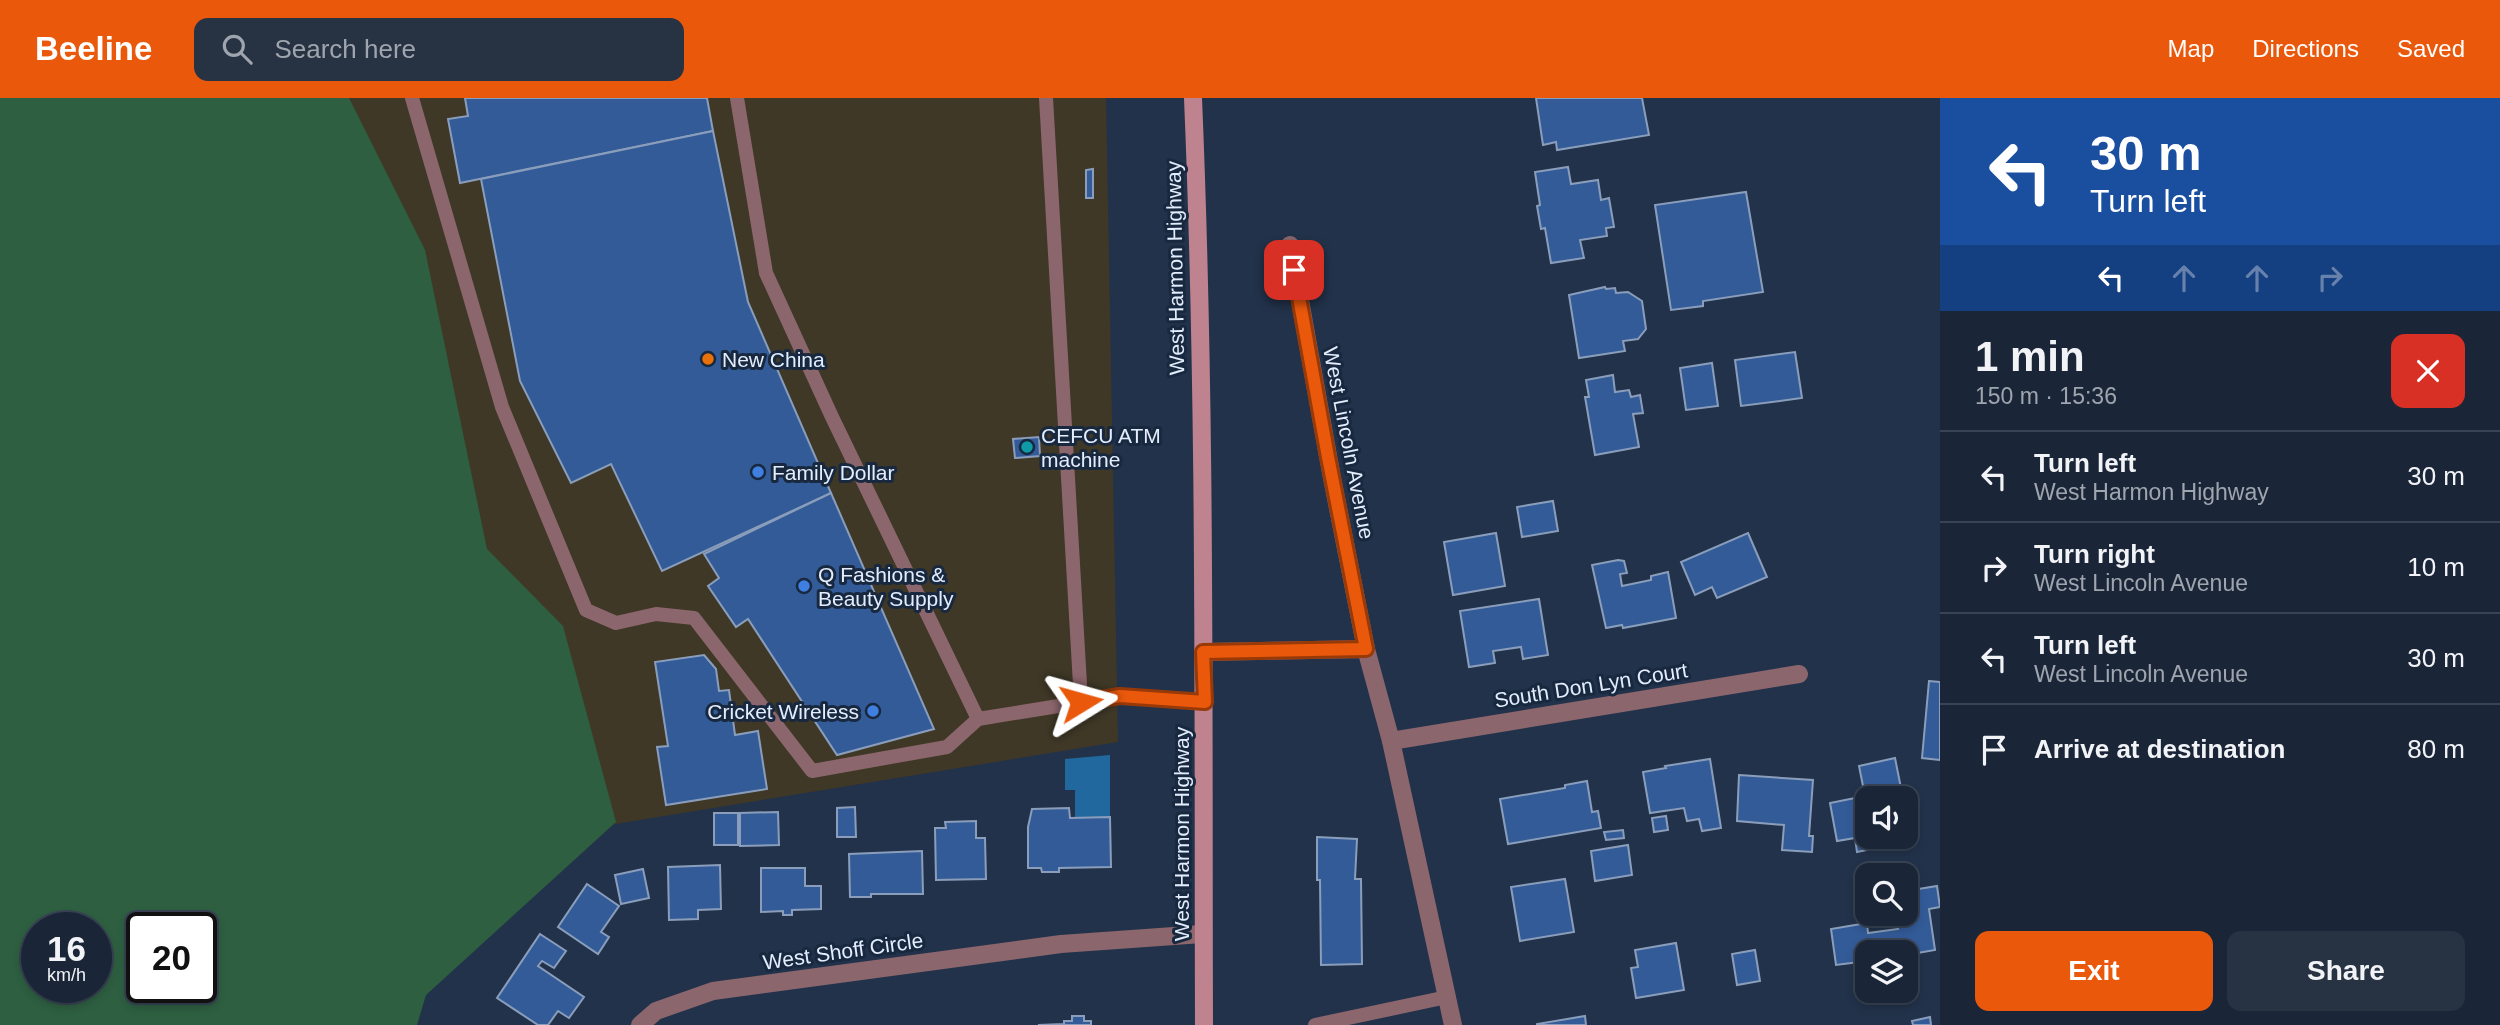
<!DOCTYPE html>
<meta charset="utf-8">
<style>
:root{--surface:#1a2638;--page:#273243;--text:#f1f3f6;--muted:#9fa5ae;--line:#384353;--accent:#ea580c}
body{margin:0;font-family:Helvetica,sans-serif;background:var(--page);color:var(--text);height:100vh;display:flex;flex-direction:column;font-size:26px;white-space:nowrap}
*{box-sizing:border-box;margin:0}
p{font-size:23px;color:var(--muted)}
.icon{flex:none;width:38px;height:38px;fill:none;stroke:currentColor;stroke-width:2;stroke-linecap:round;stroke-linejoin:round}
.map{position:relative;flex:1;overflow:hidden}
.details{display:flex;flex-direction:column;background:var(--surface);width:560px}
.details>*{flex:none}
.top-card{background:#1a4fa0;color:#fff;overflow:hidden}
.controls{position:absolute;left:1855px;top:688px;display:grid;gap:14px}
.controls a{display:grid;place-items:center;width:63px;height:63px;border-radius:14px;background:var(--surface);box-shadow:0 4px 10px #0003,0 0 0 2px var(--line);font-size:35px}
.speed{position:absolute;left:21px;top:814px;display:flex;gap:14px;font-size:35px;font-weight:700;text-align:center}
.speed>*{display:grid;place-content:center;width:91px;height:91px;border-radius:50%;background:var(--surface);box-shadow:0 4px 10px #0003,0 0 0 2px var(--line);line-height:1}
.speed small{font-size:18px;font-weight:400}
.speed .limit{border:4px solid #111;border-radius:10px;background:#fff;color:#111}
.pin{position:absolute;display:grid;place-items:center;width:60px;height:60px;color:#fff;margin:-30px;border-radius:14px;box-shadow:0 4px 10px #0006}
.me{position:absolute;width:77px;margin:-38px;rotate:82deg;stroke-linejoin:round;filter:drop-shadow(0 0 5px #0008)}
.turn{display:flex;align-items:center;gap:24px;height:147px;padding:0 35px;font-size:32px}
.turn .icon{width:91px;height:91px;stroke-width:2.5}
.turn b{display:block;font-size:49px;line-height:60px}
.lanes{display:flex;align-items:center;height:66px;padding:0 35px;background:#0003;justify-content:center;gap:35px;direction:ltr}
.lanes .off{opacity:.35}
.round{display:grid;place-items:center;flex:none;width:74px;height:74px;border-radius:14px;background:var(--page)}
.headline{display:flex;align-items:center;justify-content:space-between;height:119px;padding:0 35px}
h1{font-size:42px;font-weight:700;line-height:52px}
.action{display:flex;gap:14px;margin-top:auto;padding:14px 35px}
.action a{flex:1;height:80px;border-radius:14px;background:var(--accent);color:#fff;font-size:28px;font-weight:700;line-height:80px;text-align:center}
.action a+a{background:var(--page);color:var(--text)}
ul{padding:0;list-style:none}
li{display:flex;align-items:center;gap:21px;height:91px;padding:0 35px;border-top:2px solid var(--line)}
li div{flex:1}
li b{display:block;font-size:26px}
li em{font-style:normal}
header{display:flex;align-items:center;gap:42px;box-sizing:border-box;height:98px;padding:0 35px;background:var(--accent);color:#fff}
header strong{font-size:33px}
nav{display:flex;gap:38px;margin-inline-start:auto;font-size:24px}
.search{width:490px;height:63px;background:var(--page);display:flex;align-items:center;gap:18px;box-sizing:border-box;padding:0 24px;border-radius:14px;color:var(--muted);font-size:26px}
main{display:flex;flex:1;min-height:0}
.map>svg:first-child{display:block}
.commercial{fill:#3f3827}
.green{fill:#2e5f41;fill-rule:evenodd}
.water{fill:#20689d}
.building{fill:#335b98;stroke:#8a9ebb;stroke-width:2}
.lines{fill:none;stroke-linecap:round;stroke-linejoin:round}
.service{stroke:#8c666d;stroke-width:14}
.minor{stroke:#8c666d;stroke-width:18}
.secondary{stroke:#be838f;stroke-width:18}
.route-casing{stroke:#983908;stroke-width:18}
.route{stroke:#ea580c;stroke-width:12}
.food-dot{fill:#e8710a;stroke:#18283f;stroke-width:2.5}
.culture-dot{fill:#0f9aa8;stroke:#18283f;stroke-width:2.5}
.shop-dot{fill:#3f7fe0;stroke:#18283f;stroke-width:2.5}
.labels{text-anchor:middle;dominant-baseline:central;stroke-width:6;stroke-linejoin:round;paint-order:stroke}
.street-label{font-size:21px;fill:#e3edfd;stroke:#18283f}
.poi-label{font-size:21px;fill:#e3edfd;stroke:#18283f;text-anchor:start}
</style>
<header>
<strong>Beeline</strong>
<div class="search"><svg class="icon" aria-label="search" viewBox="0 0 24 24"><circle cx="10" cy="10" r="6"/><path d="M15 15l6 6"/></svg>Search here</div>
<nav><a>Map</a><a>Directions</a><a>Saved</a></nav>
</header>
<main>
<div class="map">
<svg width="1940" height="927" viewBox="0 0 1940 927">
<rect width="100%" height="100%" fill="#22324a"/>
<!-- commercial -->
<polygon class="commercial" points="311,0 1106,0 1118,644 449,753"/>
<!-- green -->
<path class="green" d="M 0,0 L 349,0 L 425,152 L 487,451 L 563,528 L 616,724 L 426,897 L 417,927 L 0,927 ZM 37,830 L 96,830 L 96,889 L 37,889 ZM 142,830 L 201,830 L 201,889 L 142,889 Z"/>
<!-- water -->
<polygon class="water" points="1110,657 1110,719 1075,720 1075,692 1065,692 1065,661"/>
<!-- building -->
<g class="building">
<polygon points="465,0 707,0 713,33 460,85 448,21 468,18"/>
<polygon points="1536,0 1642,0 1649,37 1557,52 1556,44 1543,47"/>
<polygon points="713,33 748,204 831,395 662,473 611,366 571,385 520,283 481,81"/>
<polygon points="1568,69 1571,86 1598,82 1601,102 1609,100 1614,129 1606,130 1607,138 1580,142 1584,160 1551,165 1545,130 1541,131 1537,108 1540,107 1535,74"/>
<polygon points="1093,71 1093,100 1086,100 1086,72"/>
<polygon points="1746,94 1763,194 1703,203 1703,208 1671,212 1655,107"/>
<polygon points="1605,189 1606,191 1615,190 1616,195 1628,194 1642,203 1646,231 1638,241 1623,243 1625,253 1579,260 1569,197"/>
<polygon points="1795,254 1802,300 1741,308 1735,262"/>
<polygon points="1712,265 1718,308 1686,312 1680,270"/>
<polygon points="1613,277 1615,294 1629,292 1631,299 1640,297 1643,315 1633,316 1639,349 1595,357 1585,299 1589,299 1586,282"/>
<polygon points="1039,339 1040,358 1015,360 1013,341"/>
<polygon points="831,395 934,631 837,657 748,521 736,529 708,488 719,480 704,456"/>
<polygon points="1553,403 1558,433 1522,439 1517,409"/>
<polygon points="1496,435 1505,488 1453,497 1444,444"/>
<polygon points="1748,435 1767,479 1717,500 1712,489 1695,497 1681,464"/>
<polygon points="1618,462 1624,463 1627,475 1620,476 1622,488 1651,482 1651,478 1668,474 1676,520 1623,530 1622,527 1606,530 1592,467"/>
<polygon points="1539,501 1548,557 1523,561 1521,549 1493,553 1495,565 1469,569 1460,513"/>
<polygon points="704,557 716,571 719,593 729,592 735,637 758,633 767,691 666,707 657,649 668,648 655,564"/>
<polygon points="1929,583 1940,584 1940,662 1922,660"/>
<polygon points="1895,660 1903,700 1867,700 1867,738 1889,738 1891,747 1857,754 1855,740 1837,743 1830,705 1865,698 1859,668"/>
<polygon points="1710,661 1721,730 1702,733 1699,721 1687,723 1684,710 1650,715 1643,674 1666,670 1665,668"/>
<polygon points="1739,677 1813,682 1809,738 1813,738 1812,754 1782,752 1784,727 1737,723"/>
<polygon points="1587,683 1592,714 1598,713 1601,730 1508,746 1500,701 1565,690 1565,687"/>
<polygon points="855,709 856,739 837,739 837,710"/>
<polygon points="1069,710 1070,720 1110,719 1111,769 1059,770 1059,774 1042,774 1041,770 1028,770 1028,729 1032,711"/>
<polygon points="778,714 779,747 740,748 740,715"/>
<rect x="714" y="715" width="24" height="32"/>
<polygon points="1666,718 1668,732 1654,734 1652,720"/>
<polygon points="976,723 976,740 985,740 986,781 936,782 935,730 946,730 945,724"/>
<polygon points="1623,732 1624,740 1606,742 1604,734"/>
<polygon points="1317,739 1357,741 1355,781 1361,781 1362,866 1321,867 1320,782 1317,782"/>
<polygon points="1628,747 1632,777 1595,783 1591,753"/>
<polygon points="922,753 923,796 871,796 871,799 850,799 849,756"/>
<polygon points="720,767 721,811 698,812 698,821 669,822 668,769"/>
<polygon points="761,770 805,770 805,788 821,788 821,811 792,812 792,817 783,817 783,813 761,814"/>
<polygon points="643,771 649,800 621,806 615,777"/>
<polygon points="1565,781 1574,834 1520,843 1511,789"/>
<polygon points="587,786 619,808 601,834 609,839 598,856 558,829"/>
<polygon points="1937,788 1940,809 1929,811 1935,852 1906,857 1906,854 1867,854 1867,863 1836,867 1831,831 1867,825 1868,835 1898,831 1895,816 1906,816 1906,793"/>
<polygon points="540,836 566,853 554,870 542,863 538,868 584,899 569,920 558,913 548,927 538,927 497,900"/>
<polygon points="1676,845 1684,892 1636,900 1631,870 1638,869 1635,852"/>
<polygon points="1755,852 1760,883 1737,887 1732,856"/>
<polygon points="1867,878 1867,892 1874,892 1874,895 1862,898 1858,880"/>
<polygon points="1072,918 1084,918 1084,923 1091,923 1091,927 1038,927 1064,926 1064,923 1072,923"/>
<polygon points="1585,918 1586,927 1537,927 1537,926"/>
<polygon points="1930,919 1931,927 1913,927 1912,923"/>
</g>
<g class="lines">
<!-- service -->
<g class="service">
<polyline points="412,0 502,309 586,512 616,525 656,516 694,520 812,673 947,649 978,621"/>
<polyline points="737,0 766,175 832,319 978,621 1120,598 1205,604"/>
<polyline points="1046,0 1081,604"/>
<polyline points="1315,927 1447,899"/>
</g>
<!-- minor -->
<g class="minor">
<polyline points="1290,147 1332,380 1366,551"/>
<polyline points="1203,554 1366,551 1391,643 1453,927"/>
<polyline points="1391,643 1799,576"/>
<polyline points="640,927 656,913 713,893 1061,846 1202,836"/>
</g>
<!-- secondary -->
<path class="secondary" d="M 1193,0 C 1206,309 1203,618 1204,927"/>
</g>
<g class="lines">
<!-- route casing -->
<g class="route-casing">
<polyline id="route" points="1081,604 1120,598 1205,604 1203,554 1366,551 1328,359 1294,172"/>
</g>
<!-- route -->
<use href="#route" class="route"/>
</g>
<!-- markers -->
<circle class="food-dot" cx="708" cy="261" r="7"/>
<circle class="culture-dot" cx="1027" cy="349" r="7"/>
<g class="shop-dot">
<circle cx="758" cy="374" r="7"/>
<circle cx="804" cy="488" r="7"/>
<circle cx="873" cy="613" r="7"/>
</g>
<g class="labels">
<!-- street labels -->
<g class="street-label">
<text transform="translate(1175 170) rotate(-91)">West Harmon Highway</text>
<text transform="translate(1349 345) rotate(79)">West Lincoln Avenue</text>
<text transform="translate(1591 587) rotate(-9)">South Don Lyn Court</text>
<text transform="translate(1181 736) rotate(-90)">West Harmon Highway</text>
<text transform="translate(843 853) rotate(-8)">West Shoff Circle</text>
</g>
<!-- poi labels -->
<g class="poi-label">
<text x="722" y="261">New China</text>
<text x="1041" y="337">CEFCU ATM<tspan x="1041" dy="24">machine</tspan></text>
<text x="772" y="374">Family Dollar</text>
<text x="818" y="476">Q Fashions &amp;<tspan x="818" dy="24">Beauty Supply</tspan></text>
<text x="859" y="613" text-anchor="end">Cricket Wireless</text>
</g>
</g>
</svg>
<div class="controls">
<a><svg class="icon" aria-label="sound" viewBox="0 0 24 24"><path d="M4 9h4l5-4v14l-5-4H4zM17 9q2 3 0 6"/></svg></a>
<a><svg class="icon" aria-label="search" viewBox="0 0 24 24"><circle cx="10" cy="10" r="6"/><path d="M15 15l6 6"/></svg></a>
<a><svg class="icon" aria-label="layers" viewBox="0 0 24 24"><path d="M12 4l9 5-9 5-9-5zM3 14l9 5 9-5"/></svg></a>
</div>
<div class="speed"><div>16<small>km/h</small></div><div class="limit">20</div></div>
<div class="pin" style="left:1294px;top:172px;background:#d93025"><svg class="icon" aria-label="arrive" viewBox="0 0 24 24"><path d="M6 21V4h12l-3 4 3 4H6"/></svg></div>
<svg class="me" style="left:1081px;top:604px" viewBox="-20 -20 40 40"><path d="M0-17L14 15 0 8-14 15z" fill="#ea580c" stroke="#fff" stroke-width="4"/></svg>
</div>
<section class="details">
<div class="top-card">
<div class="turn"><svg class="icon" aria-label="left" viewBox="0 0 24 24"><path d="M17 20v-9H6M10 6l-5 5 5 5"/></svg><div><b>30 m</b>Turn left</div></div>
<div class="lanes"><svg class="icon" aria-label="left" viewBox="0 0 24 24"><path d="M17 20v-9H6M10 6l-5 5 5 5"/></svg><svg class="icon off" aria-label="ahead" viewBox="0 0 24 24"><path d="M12 20V5M6 11l6-6 6 6"/></svg><svg class="icon off" aria-label="ahead" viewBox="0 0 24 24"><path d="M12 20V5M6 11l6-6 6 6"/></svg><svg class="icon off" aria-label="right" viewBox="0 0 24 24"><path d="M7 20v-9h11M14 6l5 5-5 5"/></svg></div>
</div>
<div class="headline"><div><h1>1 min</h1><p>150 m · 15:36</p></div><a class="round" style="background:#d93025;color:#fff"><svg class="icon" aria-label="close" viewBox="0 0 24 24"><path d="M6 6l12 12M18 6L6 18"/></svg></a></div>
<ul>
<li><svg class="icon" aria-label="left" viewBox="0 0 24 24"><path d="M17 20v-9H6M10 6l-5 5 5 5"/></svg><div><b>Turn left</b><p>West Harmon Highway</p></div><em>30 m</em></li>
<li><svg class="icon" aria-label="right" viewBox="0 0 24 24"><path d="M7 20v-9h11M14 6l5 5-5 5"/></svg><div><b>Turn right</b><p>West Lincoln Avenue</p></div><em>10 m</em></li>
<li><svg class="icon" aria-label="left" viewBox="0 0 24 24"><path d="M17 20v-9H6M10 6l-5 5 5 5"/></svg><div><b>Turn left</b><p>West Lincoln Avenue</p></div><em>30 m</em></li>
<li><svg class="icon" aria-label="arrive" viewBox="0 0 24 24"><path d="M6 21V4h12l-3 4 3 4H6"/></svg><div><b>Arrive at destination</b></div><em>80 m</em></li>
</ul>
<div class="action"><a>Exit</a><a>Share</a></div>
</section>
</main>
